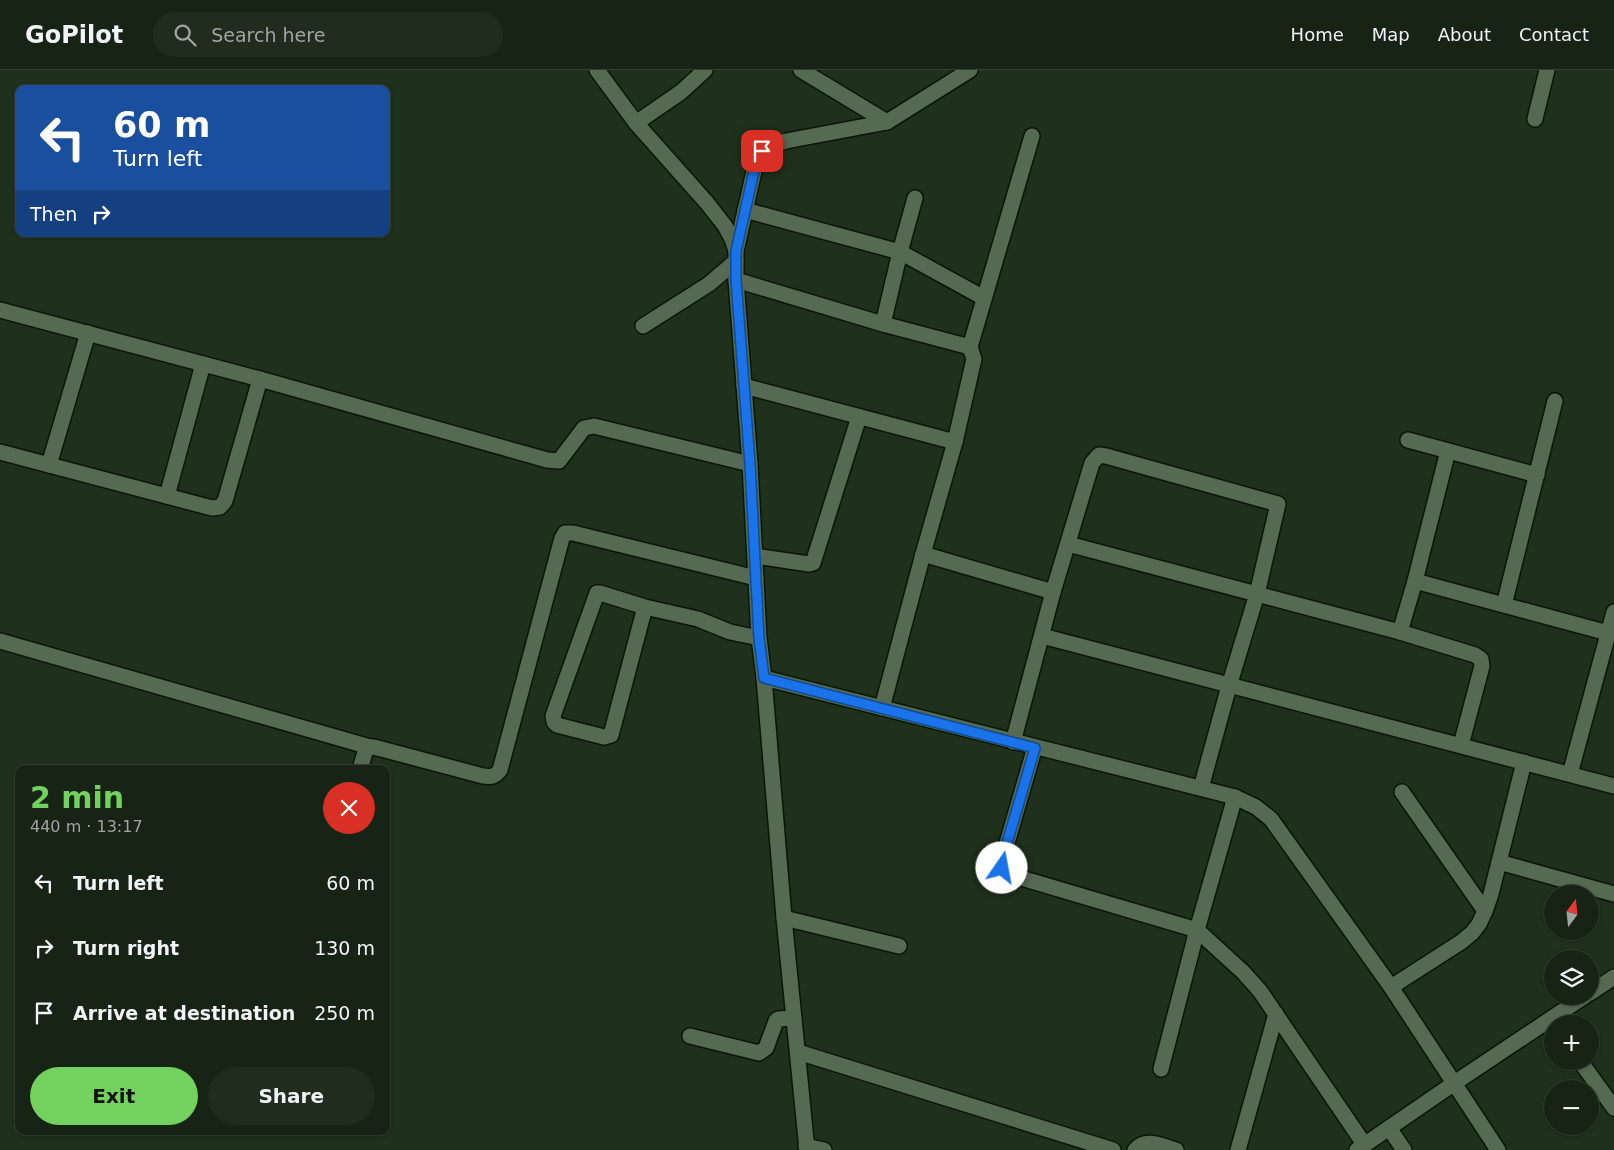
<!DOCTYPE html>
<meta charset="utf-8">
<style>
:root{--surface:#172415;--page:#202c1e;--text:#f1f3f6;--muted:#9ea4a0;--line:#364134;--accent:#72d25d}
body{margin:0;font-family:"DejaVu Sans",sans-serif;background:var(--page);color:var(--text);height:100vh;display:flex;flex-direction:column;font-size:19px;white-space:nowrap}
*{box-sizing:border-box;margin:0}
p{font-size:16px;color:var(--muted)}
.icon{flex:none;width:28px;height:28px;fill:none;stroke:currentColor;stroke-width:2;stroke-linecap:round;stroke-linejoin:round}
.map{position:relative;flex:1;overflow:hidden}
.details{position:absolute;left:15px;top:695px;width:375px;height:370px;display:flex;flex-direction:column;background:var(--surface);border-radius:10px;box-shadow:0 1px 4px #0004,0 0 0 1px var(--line)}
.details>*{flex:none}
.banner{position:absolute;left:15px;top:15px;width:375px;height:152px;border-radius:10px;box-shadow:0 1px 4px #0004,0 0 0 1px var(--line);background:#1a4fa0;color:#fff;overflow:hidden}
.needle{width:32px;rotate:15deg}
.tools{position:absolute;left:1544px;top:815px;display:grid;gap:10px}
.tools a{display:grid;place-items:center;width:55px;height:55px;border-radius:50%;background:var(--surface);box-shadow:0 1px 4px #0004,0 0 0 1px var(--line);font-size:25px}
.pin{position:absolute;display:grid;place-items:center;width:42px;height:42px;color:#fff;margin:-21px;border-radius:10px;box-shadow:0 2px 8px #0006}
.me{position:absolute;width:55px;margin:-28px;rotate:12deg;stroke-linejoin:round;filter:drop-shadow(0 0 4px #0008)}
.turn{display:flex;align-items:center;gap:18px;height:105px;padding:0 15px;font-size:22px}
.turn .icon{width:65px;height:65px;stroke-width:2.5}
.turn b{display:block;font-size:35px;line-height:42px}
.then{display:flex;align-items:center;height:48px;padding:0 15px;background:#0003;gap:10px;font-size:19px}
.round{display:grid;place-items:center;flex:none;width:52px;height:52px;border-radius:26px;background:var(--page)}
.headline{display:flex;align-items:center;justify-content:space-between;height:85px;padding:0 15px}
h1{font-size:30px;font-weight:700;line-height:38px;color:var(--accent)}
.cta{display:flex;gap:10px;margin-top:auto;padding:10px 15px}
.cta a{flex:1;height:58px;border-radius:30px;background:var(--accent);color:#111;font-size:20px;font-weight:700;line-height:58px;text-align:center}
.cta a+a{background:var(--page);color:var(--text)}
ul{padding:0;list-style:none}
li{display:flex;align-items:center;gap:15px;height:65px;padding:0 15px}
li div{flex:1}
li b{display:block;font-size:19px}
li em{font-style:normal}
header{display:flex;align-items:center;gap:30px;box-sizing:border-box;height:70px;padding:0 25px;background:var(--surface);border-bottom:1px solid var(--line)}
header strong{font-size:24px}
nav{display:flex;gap:28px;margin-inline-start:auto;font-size:18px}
.search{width:350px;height:45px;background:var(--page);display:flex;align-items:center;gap:12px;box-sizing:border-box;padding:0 18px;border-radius:28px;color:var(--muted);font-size:19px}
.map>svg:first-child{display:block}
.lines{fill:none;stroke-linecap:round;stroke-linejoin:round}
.minor-casing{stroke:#081805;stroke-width:18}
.minor{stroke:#566952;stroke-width:15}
.route-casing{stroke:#114b97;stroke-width:12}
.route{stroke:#1a73e8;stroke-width:9}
</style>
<header>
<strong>GoPilot</strong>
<div class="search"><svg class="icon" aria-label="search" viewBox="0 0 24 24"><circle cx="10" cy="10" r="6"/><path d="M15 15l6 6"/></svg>Search here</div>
<nav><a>Home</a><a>Map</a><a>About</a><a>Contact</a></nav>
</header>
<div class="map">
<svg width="1614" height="1080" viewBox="0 0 1614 1080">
<rect width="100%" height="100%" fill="#1f301c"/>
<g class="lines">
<!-- minor casing -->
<g class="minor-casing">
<g id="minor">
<polyline points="597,0 636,53 707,133 725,156 732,169 736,181 736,210 750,394 759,568 764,608 784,848 807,1080"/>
<polyline points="801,0 887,52"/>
<polyline points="1535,49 1547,0"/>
<polyline points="636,53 681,22 705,0"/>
<polyline points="745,140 900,182 984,228"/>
<polyline points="736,181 757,88 767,77 786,71 887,52 970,0"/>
<polyline points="736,210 883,254 970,277"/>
<polyline points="0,240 260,309 547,390 559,391 584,358 594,356 750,394"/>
<polyline points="883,254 900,182 915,128"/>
<polyline points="643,256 709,214 736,191"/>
<polyline points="744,316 955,372"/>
<polyline points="1408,370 1537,405"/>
<polyline points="0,382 212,438 220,437 225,431 260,309"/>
<polyline points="49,395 88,263"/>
<polyline points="167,426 203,294"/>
<polyline points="1068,474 1400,562 1475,585 1481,589 1482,596 1461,675"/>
<polyline points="923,484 1053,522"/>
<polyline points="755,486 809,494 813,493 859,347"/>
<polyline points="1415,511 1608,563"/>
<polyline points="1504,535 1555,331"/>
<polyline points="645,537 611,665 604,667 557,655 554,652 553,646 597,523 600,523 645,537 698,549 730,562 759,568"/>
<polyline points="1400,562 1415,511 1448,381"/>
<polyline points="1042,566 1614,716"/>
<polyline points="0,571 370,677"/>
<polyline points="764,608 1235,727 1256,737 1271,749 1391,917 1498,1080"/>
<polyline points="882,638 923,484 955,372 974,289 970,277 1032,66"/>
<polyline points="1013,672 1053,522 1092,393 1099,385 1106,386 1278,434 1257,524 1229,616 1201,718"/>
<polyline points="1035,677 1002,790 1001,795 1003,801 1011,805 1197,860 1161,999"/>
<path d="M 360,699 L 365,682 L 370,677 L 374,677 L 483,706 C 491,707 495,707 500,700 L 562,468 L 565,463 L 573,463 L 756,508"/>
<polyline points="1570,704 1614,542"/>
<polyline points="1402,722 1485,841"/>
<polyline points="1235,727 1197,860 1243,902 1260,921 1364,1074"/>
<polyline points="1499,792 1614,824"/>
<polyline points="784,848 899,876"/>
<polyline points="1391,917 1461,872 1472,863 1479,854 1485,841 1491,824 1524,692"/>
<polyline points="1590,923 1614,907"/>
<polyline points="690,966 759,983 766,978 776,951 778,949 794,948"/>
<polyline points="798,982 1113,1080"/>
<polyline points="1580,991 1614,1038"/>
<polyline points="1389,1058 1404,1080"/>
<polyline points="806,1076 824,1080"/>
<path d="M 1135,1080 C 1146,1067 1162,1076 1176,1080"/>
<polyline points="1238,1080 1276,944"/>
<polyline points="1357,1080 1453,1014 1585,926"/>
</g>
</g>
<!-- minor -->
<use href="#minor" class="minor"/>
</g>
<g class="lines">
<!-- route casing -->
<g class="route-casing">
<polyline id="route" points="762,81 757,88 736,181 736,210 750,394 759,568 764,608 1035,678 1002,790 1002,798"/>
</g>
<!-- route -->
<use href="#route" class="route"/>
</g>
</svg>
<div class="tools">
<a><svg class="needle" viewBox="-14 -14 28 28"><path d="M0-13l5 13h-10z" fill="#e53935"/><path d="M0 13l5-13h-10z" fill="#9ea4a0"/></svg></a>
<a><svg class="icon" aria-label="layers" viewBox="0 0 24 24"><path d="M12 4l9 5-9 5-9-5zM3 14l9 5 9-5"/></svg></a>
<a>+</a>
<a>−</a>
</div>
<div class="pin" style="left:762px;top:81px;background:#d93025"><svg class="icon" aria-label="arrive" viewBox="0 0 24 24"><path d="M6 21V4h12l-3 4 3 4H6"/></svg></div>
<svg class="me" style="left:1002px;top:798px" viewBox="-20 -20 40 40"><circle r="19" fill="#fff"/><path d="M0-13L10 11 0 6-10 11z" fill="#1a73e8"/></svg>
<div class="banner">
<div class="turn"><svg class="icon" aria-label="left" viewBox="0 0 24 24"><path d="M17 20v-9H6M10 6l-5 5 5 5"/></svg><div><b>60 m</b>Turn left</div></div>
<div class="then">Then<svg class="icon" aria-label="right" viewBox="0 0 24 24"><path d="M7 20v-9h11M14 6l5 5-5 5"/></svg></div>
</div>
<section class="details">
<div class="headline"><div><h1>2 min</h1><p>440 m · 13:17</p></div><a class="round" style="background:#d93025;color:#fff"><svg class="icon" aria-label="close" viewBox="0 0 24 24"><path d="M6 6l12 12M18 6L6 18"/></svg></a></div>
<ul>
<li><svg class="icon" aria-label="left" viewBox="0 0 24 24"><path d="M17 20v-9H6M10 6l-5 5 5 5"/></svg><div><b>Turn left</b></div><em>60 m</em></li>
<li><svg class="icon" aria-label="right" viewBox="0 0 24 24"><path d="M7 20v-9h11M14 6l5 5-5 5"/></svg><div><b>Turn right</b></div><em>130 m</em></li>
<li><svg class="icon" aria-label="arrive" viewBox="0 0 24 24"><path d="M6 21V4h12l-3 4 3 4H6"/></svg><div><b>Arrive at destination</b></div><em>250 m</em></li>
</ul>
<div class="cta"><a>Exit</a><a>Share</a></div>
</section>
</div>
